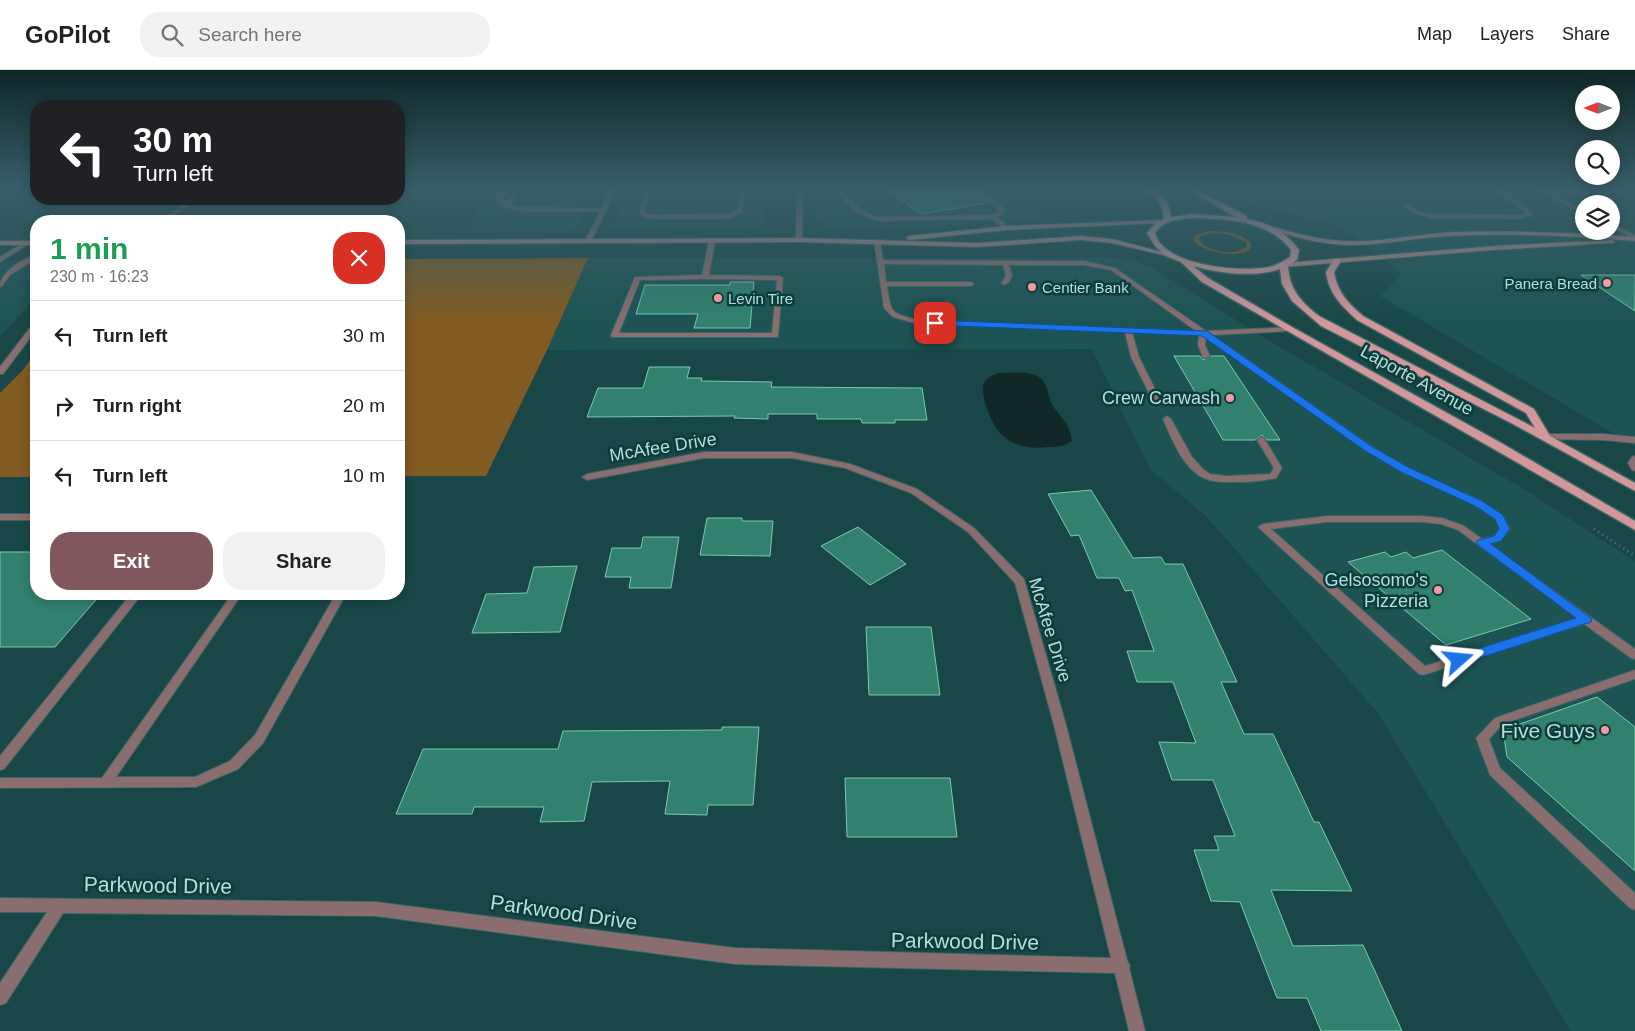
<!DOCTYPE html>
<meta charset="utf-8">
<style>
:root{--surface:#fff;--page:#f2f2f2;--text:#202124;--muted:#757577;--line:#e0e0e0;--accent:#7f575d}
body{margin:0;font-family:Helvetica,sans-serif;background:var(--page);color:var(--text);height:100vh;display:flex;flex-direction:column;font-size:19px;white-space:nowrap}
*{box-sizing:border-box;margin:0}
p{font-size:16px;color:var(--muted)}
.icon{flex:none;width:28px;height:28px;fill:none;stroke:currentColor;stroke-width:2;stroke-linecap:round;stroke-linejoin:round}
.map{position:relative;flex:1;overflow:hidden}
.sheet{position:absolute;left:30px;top:145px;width:375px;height:385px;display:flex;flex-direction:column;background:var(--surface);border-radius:20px;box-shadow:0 2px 12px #0003}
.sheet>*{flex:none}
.banner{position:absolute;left:30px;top:30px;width:375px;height:105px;border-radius:20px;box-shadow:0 2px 12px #0003;background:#202124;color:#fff;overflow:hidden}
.needle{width:32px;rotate:270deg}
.tools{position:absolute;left:1575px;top:15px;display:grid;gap:10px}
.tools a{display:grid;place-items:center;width:45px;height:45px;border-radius:50%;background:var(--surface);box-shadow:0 2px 12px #0003;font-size:25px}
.pin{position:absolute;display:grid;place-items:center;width:42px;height:42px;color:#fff;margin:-21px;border-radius:10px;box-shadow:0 2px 8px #0006}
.me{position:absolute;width:55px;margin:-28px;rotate:72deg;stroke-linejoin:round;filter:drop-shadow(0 0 4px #0008)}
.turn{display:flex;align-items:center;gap:18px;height:105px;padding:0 20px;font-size:22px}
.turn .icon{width:65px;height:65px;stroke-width:2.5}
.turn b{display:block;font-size:35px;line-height:42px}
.round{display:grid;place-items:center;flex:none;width:52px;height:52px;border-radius:20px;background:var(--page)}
.summary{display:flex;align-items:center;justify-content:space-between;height:85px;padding:0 20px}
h1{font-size:30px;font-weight:600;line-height:38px;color:#1e9e55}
.primary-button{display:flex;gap:10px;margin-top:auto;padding:10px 20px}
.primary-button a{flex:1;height:58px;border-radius:20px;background:var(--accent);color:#fff;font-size:20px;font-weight:600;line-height:58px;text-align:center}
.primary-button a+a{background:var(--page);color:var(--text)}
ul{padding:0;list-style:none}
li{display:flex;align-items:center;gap:15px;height:70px;padding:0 20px;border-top:1px solid var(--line)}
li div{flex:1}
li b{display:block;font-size:19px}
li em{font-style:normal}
header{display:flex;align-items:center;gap:30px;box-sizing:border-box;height:70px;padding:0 25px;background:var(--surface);border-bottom:1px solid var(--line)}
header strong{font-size:24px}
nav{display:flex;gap:28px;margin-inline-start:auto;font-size:18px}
.search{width:350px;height:45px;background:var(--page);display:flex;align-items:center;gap:12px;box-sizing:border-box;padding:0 18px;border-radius:20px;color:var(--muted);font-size:19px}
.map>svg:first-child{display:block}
.built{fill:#1d5353;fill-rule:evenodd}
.green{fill:#815b21;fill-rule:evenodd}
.water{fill:#122828}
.building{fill:#32816e;stroke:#7bc8b3}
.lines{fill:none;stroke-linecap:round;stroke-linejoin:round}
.lane-casing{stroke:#386565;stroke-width:2}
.street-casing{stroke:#386565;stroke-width:2}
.secondary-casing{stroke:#386565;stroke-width:2}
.primary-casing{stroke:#386565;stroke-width:3}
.path{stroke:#4e7a79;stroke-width:3;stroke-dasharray:1 4;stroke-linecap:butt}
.lane{fill:#8a6d6e;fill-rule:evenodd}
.street{fill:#8a6d6e;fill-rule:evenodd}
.secondary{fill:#b38588;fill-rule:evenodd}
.primary{fill:#d2979b;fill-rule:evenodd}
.route{fill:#1a73e8;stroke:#114b97}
.poi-dot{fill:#f49aa2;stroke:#0c3d3d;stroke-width:2}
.labels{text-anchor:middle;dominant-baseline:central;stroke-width:5;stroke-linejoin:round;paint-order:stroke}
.far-poi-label{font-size:15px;fill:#b6dedd;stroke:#0c3d3d;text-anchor:start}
.street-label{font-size:18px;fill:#b6dedd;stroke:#0c3d3d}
.poi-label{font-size:18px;fill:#b6dedd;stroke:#0c3d3d;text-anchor:end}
.near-poi-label{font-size:21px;fill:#b6dedd;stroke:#0c3d3d;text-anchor:end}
.near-street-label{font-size:21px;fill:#b6dedd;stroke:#0c3d3d}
</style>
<header>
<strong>GoPilot</strong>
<div class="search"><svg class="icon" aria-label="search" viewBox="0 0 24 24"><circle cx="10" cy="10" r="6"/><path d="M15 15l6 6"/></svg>Search here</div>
<nav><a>Map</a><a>Layers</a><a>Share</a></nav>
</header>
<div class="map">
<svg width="1635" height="961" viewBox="0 0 1635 961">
<rect width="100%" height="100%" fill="#194747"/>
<!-- built -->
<g class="built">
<polygon points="495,118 597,118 574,161 463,161"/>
<polygon points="629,118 767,118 762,158 611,158"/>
<polygon points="814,118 1015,118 1048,148 942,156 840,159 826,155 816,147 815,142"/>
<path d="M 1218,118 L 1635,118 L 1635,376 L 1380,226 L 1402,204 L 1340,156 L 1256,135 ZM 1584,134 L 1611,134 L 1611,161 L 1584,161 Z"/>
<polygon points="1089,187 1132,189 1151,197 1270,271 1522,418 1635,491 1635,961 1571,961 1378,643 1206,446 1150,399 1092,279 547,280 588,188"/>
<polygon points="0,191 36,191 36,227 0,267"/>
</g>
<!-- green -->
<g class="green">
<path d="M 1209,161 C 1223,161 1245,162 1252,176 C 1243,191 1206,182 1194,172 L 1193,168 L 1196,165 ZM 1215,163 L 1230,165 L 1246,172 L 1247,176 C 1238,187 1205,182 1199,169 L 1203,165 Z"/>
<polygon points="588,188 547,280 486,406 399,406 399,189"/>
<polygon points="36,282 36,407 0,407 0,323 22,301"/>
</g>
<!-- water -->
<path class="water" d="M 999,303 C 1012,303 1036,299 1044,312 C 1048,319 1048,327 1052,334 C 1061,350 1069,350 1072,371 C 1064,377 1057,377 1047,377 C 1031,379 1016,377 1003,366 C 993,358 979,325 984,313 C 987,307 993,305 999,303 Z"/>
<!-- building -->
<g class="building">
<polygon points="884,118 966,118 988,133 921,144"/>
<polygon points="1581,205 1635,205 1635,241"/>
<polygon points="730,212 754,212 750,258 694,258 698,244 636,244 645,215 730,215"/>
<polygon points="1174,286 1200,286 1203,290 1212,286 1224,286 1280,370 1267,370 1262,365 1255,370 1223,370"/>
<polygon points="649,297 690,297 687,308 702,308 701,311 772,312 771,317 922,318 927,350 895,350 895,353 862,353 861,349 817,349 817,344 768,344 768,349 734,348 735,346 587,347 598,318 643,318"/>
<polygon points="1091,420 1133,488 1161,487 1165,494 1183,494 1237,612 1221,612 1244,664 1273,664 1314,752 1319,752 1352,821 1271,820 1293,876 1363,875 1402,961 1321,961 1307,928 1277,928 1240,832 1211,831 1194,780 1219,780 1214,766 1235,766 1213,710 1172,710 1159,672 1196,673 1173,612 1137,612 1127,581 1154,581 1132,520 1125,521 1119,508 1097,508 1079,465 1071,466 1048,424"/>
<polygon points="707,448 742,448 742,451 773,451 770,486 700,485"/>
<polygon points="858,457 906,494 870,515 821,476"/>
<polygon points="643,467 679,467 671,518 629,518 631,507 605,507 612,478 641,478"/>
<polygon points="1442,480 1531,549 1446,575 1348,492 1385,482 1391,487 1406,482 1413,488"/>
<polygon points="0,482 36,482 36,524 101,524 55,577 0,577"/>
<polygon points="577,496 560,562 472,563 486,524 527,523 534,497"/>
<polygon points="866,557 931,557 940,625 869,625"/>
<polygon points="1597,627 1635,657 1635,801 1507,687 1503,660"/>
<polygon points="722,657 759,657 753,735 708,735 707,745 665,744 670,711 592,712 584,751 540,752 544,737 474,737 472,744 396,744 423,679 558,679 563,661 722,660"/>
<polygon points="845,708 950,708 957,767 847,767"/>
</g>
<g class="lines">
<!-- lane casing -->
<g class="lane-casing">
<g id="lane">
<path d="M 503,118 L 509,118 L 503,126 L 504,131 L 506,133 L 512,125 L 516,125 L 517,126 L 510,135 L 518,137 L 601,138 L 611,118 L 617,118 L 591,171 L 588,173 L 585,171 L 600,142 C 579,141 517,145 502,136 C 498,133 498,131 497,126 Z"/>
<polygon points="517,118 523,118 523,119 520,121"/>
<polygon points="646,118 652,118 645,139 646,144 657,145 729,144 737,140 740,118 746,118 742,142 733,147 724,149 657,149 642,146 639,139"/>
<path d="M 835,118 L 841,118 C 850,131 861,142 876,147 L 992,145 L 997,143 L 998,139 L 996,136 L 968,118 C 980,118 997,130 1004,139 L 1003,144 L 997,147 L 1010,158 L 1005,159 L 992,149 L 876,151 L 857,142 L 848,134 Z"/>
<path d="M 1490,118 C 1502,118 1527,135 1533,145 L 1518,149 L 1430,148 L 1416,144 L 1403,135 L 1408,134 L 1420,142 L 1430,144 L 1518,145 L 1526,144 L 1525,141 Z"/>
<polygon points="1534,118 1541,118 1544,120 1598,120 1601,122 1598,124 1552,124 1584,140 1584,144 1541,123"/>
<polygon points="1611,153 1635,165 1635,169 1611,157"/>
<path d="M 712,169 L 715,171 L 709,205 L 780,206 L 783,208 L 778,267 L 612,267 L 611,265 L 635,207 L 702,205 L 709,171 ZM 705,209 L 777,210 L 772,263 L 619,263 L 640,210 Z"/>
<path d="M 877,169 L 880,171 L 883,190 L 1084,191 L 1115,198 L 1206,261 L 1292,257 L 1293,259 L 1289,261 L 1212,265 L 1371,376 L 1408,398 L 1481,431 L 1502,445 L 1510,459 L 1500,471 L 1489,474 L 1635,579 L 1635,589 L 1631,588 L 1584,554 L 1423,605 L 1419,604 L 1258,457 L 1263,454 L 1327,446 L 1421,446 L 1442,448 L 1464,456 L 1482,469 L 1494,466 L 1500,459 L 1495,449 L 1475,435 L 1402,402 L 1365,380 L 1206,267 L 1205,275 L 1210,286 L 1206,288 L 1203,288 L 1198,275 L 1199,265 L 1132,262 L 1139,287 L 1162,333 L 1158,335 L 1154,333 L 1131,287 L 1125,262 L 918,254 L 893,247 L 884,238 L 874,171 ZM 884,194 L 1003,195 L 1006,206 L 1001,213 L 1004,215 L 1009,212 L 1012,206 L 1009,195 L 1084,195 L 1111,200 L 1196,261 L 918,250 C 891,243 891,244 887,216 L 971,216 L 974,214 L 971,212 L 886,212 ZM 1327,452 L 1421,452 L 1441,454 L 1458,460 L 1577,548 L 1425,596 L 1271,459 Z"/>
<polygon points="25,172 30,173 0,192 0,187"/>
<path d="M 36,184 L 36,189 L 10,205 L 2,216 L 0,217 C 0,201 23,190 36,184 Z"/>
<path d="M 1167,346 L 1171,349 L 1192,387 L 1203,399 L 1210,404 L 1227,406 L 1270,404 L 1274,398 L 1257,370 L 1261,367 L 1264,368 L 1282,398 L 1276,408 C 1263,411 1250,412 1237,412 C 1227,412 1216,413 1206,409 C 1183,400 1172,369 1163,349 Z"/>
<polygon points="1546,364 1604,364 1635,367 1635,373 1604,370 1543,369 1542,367 1543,365"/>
<polygon points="1635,386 1635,401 1632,400 1628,393 1632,387"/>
<rect x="0" y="444" width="36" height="6"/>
<polygon points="131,524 142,524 4,699 0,700 0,686"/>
<polygon points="232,524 242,524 116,707 195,707 230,691 255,665 336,524 346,524 263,673 238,699 196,717 0,718 0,708 102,708"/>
<polygon points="1635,600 1635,609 1503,654 1489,669 1500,698 1635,823 1635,840 1630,838 1490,705 1476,668 1495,648"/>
</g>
</g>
<!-- street casing -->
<g class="street-casing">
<g id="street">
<polygon points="797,118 803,118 802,170 799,172 796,170"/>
<polygon points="192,129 198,129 166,151 160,151"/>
<polygon points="33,254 36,254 36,260 3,304 0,304 0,297"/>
<polygon points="704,382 792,382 850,394 917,419 974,458 1024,509 1066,655 1127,890 1130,896 1129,898 1145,961 1129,961 1115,903 735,894 376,846 63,843 6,933 0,935 0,913 47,842 0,842 0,828 376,832 735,878 1111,888 1054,655 1015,513 968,462 911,423 845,398 792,388 704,388 587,410 582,407 587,404"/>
</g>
</g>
<!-- secondary casing -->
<g class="secondary-casing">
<g id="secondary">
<polygon points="1162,150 1165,152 1164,153 1007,160 909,170 906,168 909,166 1007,156"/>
<path d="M 1266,155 C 1292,162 1317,170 1344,171 C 1380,173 1417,164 1453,162 C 1514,160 1575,163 1635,167 L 1635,171 C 1574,166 1513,163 1452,166 C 1417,167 1382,176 1346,175 C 1318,174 1291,166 1264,158 L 1264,156 Z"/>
<polygon points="1081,166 1112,169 1174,185 1171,187 1112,173 1081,170 977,177 799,172 399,174 399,170 799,168 977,173"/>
<polygon points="1612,170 1614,171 1614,173 1494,180 1284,197 1281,195 1284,193 1494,176"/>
<rect x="0" y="171" width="36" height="4"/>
</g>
</g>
<!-- primary casing -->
<g class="primary-casing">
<path id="primary" d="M 1144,118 C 1162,118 1169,130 1171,147 L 1193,144 L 1236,147 L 1185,118 L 1193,118 L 1247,146 L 1247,149 C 1269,153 1286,162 1299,180 L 1297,190 L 1288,195 C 1289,219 1301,232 1319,246 L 1535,358 L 1526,343 L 1357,250 C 1341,235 1329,224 1326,202 L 1334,189 L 1340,189 L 1341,191 L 1334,202 C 1338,223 1348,233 1363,246 L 1534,339 L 1550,366 L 1635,413 L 1635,421 L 1513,354 L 1321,256 L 1292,231 L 1282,214 L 1280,199 C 1253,208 1219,203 1193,196 L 1208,208 L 1292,257 L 1503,374 L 1635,451 L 1635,460 L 1202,212 L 1181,192 L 1166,186 L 1155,176 L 1147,163 L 1156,153 L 1164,149 C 1161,128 1159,130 1144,118 ZM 1193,148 C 1228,149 1268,150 1291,180 L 1290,187 C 1284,191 1277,195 1269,197 C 1241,202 1180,197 1160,173 C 1158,171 1156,166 1155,163 C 1164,150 1178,149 1193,148 Z"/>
</g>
<!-- path -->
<polyline class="path" points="1594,459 1635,486"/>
<!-- lane -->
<use href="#lane" class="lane"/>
<!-- street -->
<use href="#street" class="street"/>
<!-- secondary -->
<use href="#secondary" class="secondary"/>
<!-- primary -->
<use href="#primary" class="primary"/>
</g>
<!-- sky -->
<linearGradient id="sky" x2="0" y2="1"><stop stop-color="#0e2727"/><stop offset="0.47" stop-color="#385e69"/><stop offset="1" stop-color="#385e69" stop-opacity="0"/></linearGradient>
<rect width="1635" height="253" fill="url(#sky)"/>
<!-- route -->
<polygon class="route" points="935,250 1207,261 1371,376 1408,397 1482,431 1503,445 1510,459 1501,471 1491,474 1592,549 1591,552 1464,593 1455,593 1453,590 1455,586 1576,548 1478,475 1476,472 1478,470 1494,466 1499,459 1495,449 1475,436 1401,402 1364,380 1202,266 932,255 932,251"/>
<!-- markers -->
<g class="poi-dot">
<circle cx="1607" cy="213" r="5"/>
<circle cx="1032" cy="217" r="5"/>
<circle cx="718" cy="228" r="5"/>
<circle cx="1230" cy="328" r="5"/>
<circle cx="1438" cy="520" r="5"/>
<circle cx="1605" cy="660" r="5"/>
</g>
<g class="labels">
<!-- far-poi labels -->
<g class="far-poi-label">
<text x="1597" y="213" text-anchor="end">Panera Bread</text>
<text x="1042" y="217">Centier Bank</text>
<text x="728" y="228">Levin Tire</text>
</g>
<!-- street labels -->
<g class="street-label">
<text transform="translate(1417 310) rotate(29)">Laporte Avenue</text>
<text transform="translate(663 377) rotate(-9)">McAfee Drive</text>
<text transform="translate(1050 560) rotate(73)">McAfee Drive</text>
</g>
<!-- poi labels -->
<g class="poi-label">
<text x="1220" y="328">Crew Carwash</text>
<text x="1428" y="510">Gelsosomo's<tspan x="1428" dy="21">Pizzeria</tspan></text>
</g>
<!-- near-poi labels -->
<g class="near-poi-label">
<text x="1595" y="660">Five Guys</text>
</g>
<!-- near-street labels -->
<g class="near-street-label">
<text transform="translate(158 815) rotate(1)">Parkwood Drive</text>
<text transform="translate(564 842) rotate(8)">Parkwood Drive</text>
<text transform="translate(965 871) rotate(1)">Parkwood Drive</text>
</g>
</g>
</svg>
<div class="tools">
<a><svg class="needle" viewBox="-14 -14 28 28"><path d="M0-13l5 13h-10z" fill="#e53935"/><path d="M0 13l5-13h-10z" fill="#757577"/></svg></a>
<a><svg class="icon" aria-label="search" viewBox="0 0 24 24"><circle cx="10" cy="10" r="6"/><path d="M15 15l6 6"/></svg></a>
<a><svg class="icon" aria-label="layers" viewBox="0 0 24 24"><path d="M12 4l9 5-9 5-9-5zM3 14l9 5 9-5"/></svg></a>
</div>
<div class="pin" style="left:935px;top:253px;background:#d93025"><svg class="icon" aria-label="arrive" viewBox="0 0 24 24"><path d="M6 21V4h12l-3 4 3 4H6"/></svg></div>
<svg class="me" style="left:1459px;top:590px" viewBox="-20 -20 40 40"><path d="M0-17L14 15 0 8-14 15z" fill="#1a73e8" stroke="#fff" stroke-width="4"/></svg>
<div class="banner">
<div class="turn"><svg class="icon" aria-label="left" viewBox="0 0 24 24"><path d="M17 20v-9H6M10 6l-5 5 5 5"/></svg><div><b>30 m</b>Turn left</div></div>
</div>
<section class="sheet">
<div class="summary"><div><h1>1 min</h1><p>230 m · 16:23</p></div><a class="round" style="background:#d93025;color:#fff"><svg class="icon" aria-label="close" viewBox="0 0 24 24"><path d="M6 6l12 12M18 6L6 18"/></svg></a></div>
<ul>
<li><svg class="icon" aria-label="left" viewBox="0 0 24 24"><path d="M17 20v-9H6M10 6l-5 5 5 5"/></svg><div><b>Turn left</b></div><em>30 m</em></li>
<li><svg class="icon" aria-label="right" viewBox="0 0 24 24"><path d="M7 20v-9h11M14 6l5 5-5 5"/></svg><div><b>Turn right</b></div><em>20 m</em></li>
<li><svg class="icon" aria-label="left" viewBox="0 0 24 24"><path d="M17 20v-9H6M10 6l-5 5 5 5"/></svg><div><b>Turn left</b></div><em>10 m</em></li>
</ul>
<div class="primary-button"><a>Exit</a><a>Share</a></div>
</section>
</div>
